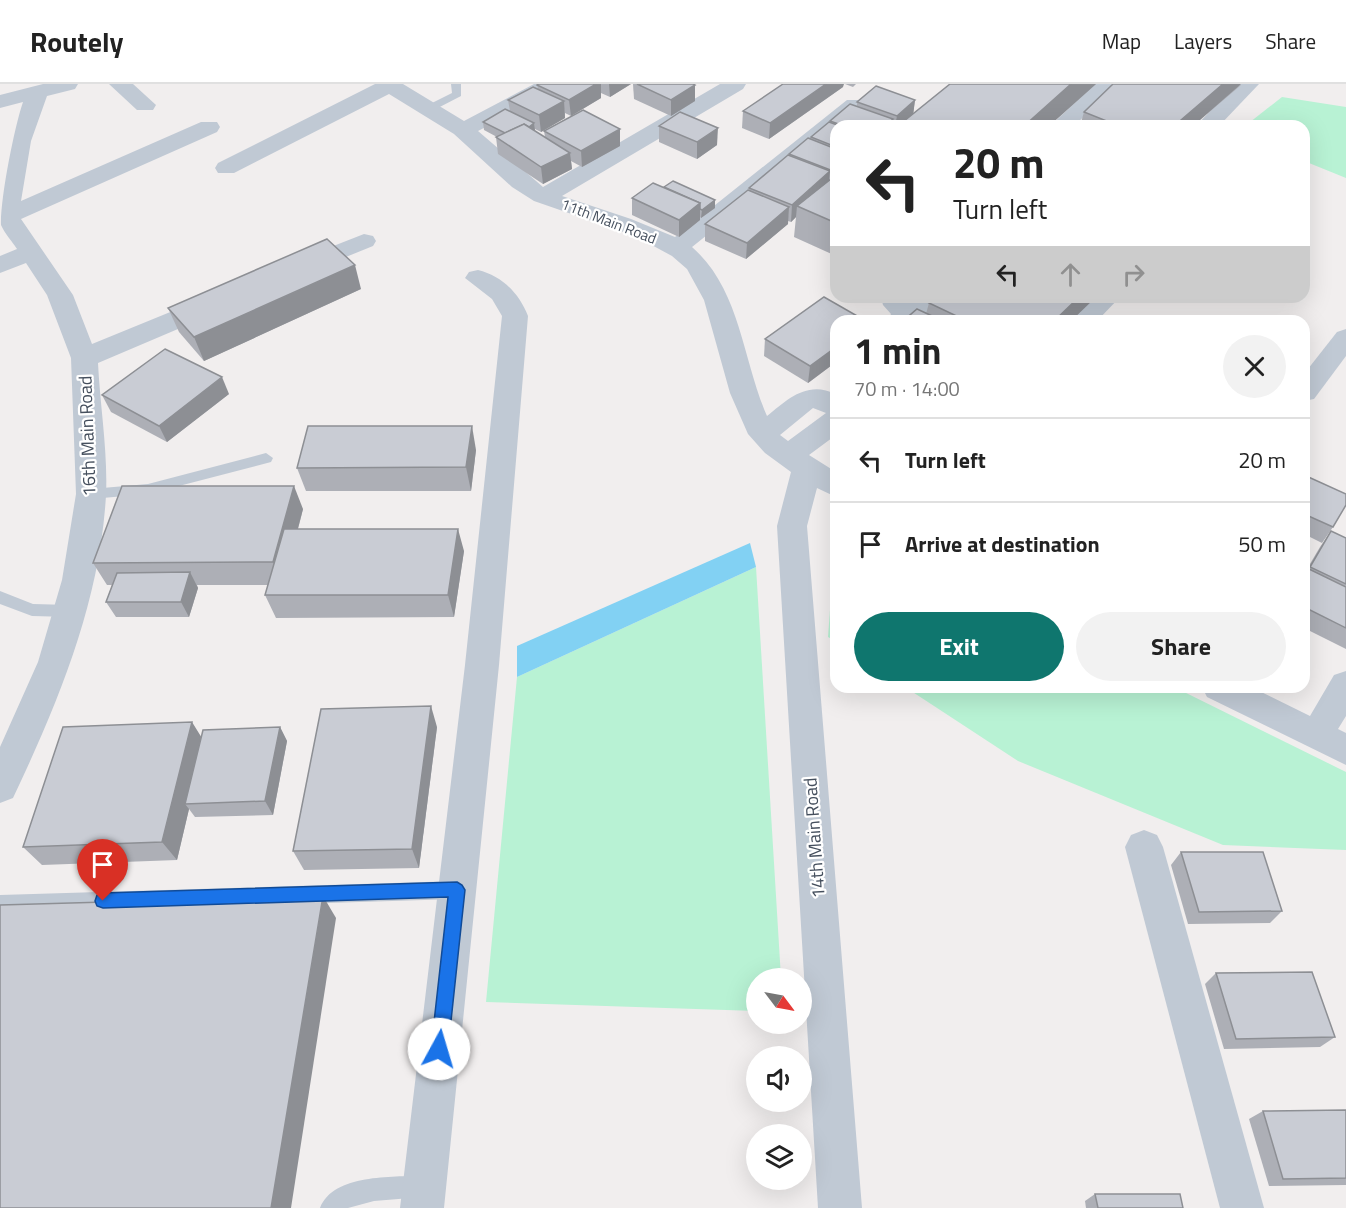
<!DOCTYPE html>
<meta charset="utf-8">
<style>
:root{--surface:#fff;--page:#f2f2f2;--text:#222;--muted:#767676;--line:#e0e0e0;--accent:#0f766e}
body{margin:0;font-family:"Titillium Web",sans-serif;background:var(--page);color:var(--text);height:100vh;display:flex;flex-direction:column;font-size:22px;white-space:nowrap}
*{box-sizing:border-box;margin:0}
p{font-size:20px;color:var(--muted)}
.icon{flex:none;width:33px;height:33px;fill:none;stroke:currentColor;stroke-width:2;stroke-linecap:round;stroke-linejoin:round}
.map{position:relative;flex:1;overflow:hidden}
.panel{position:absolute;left:830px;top:231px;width:480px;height:378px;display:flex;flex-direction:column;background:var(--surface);border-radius:18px;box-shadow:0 6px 24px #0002}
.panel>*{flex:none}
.guide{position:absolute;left:830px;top:36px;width:480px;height:183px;border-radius:18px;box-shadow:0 6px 24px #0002;background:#fff;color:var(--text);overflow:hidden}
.needle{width:39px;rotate:122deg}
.fabs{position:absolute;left:746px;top:884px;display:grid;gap:12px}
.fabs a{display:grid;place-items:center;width:66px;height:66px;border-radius:50%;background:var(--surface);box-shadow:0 6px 24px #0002;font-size:30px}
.pin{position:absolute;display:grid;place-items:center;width:51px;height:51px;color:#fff;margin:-62px -26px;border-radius:50% 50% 50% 0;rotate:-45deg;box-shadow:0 0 6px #0007}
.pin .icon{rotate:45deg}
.me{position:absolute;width:66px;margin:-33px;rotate:6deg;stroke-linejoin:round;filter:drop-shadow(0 0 4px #0008)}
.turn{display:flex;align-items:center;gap:21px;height:126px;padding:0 24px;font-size:27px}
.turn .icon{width:78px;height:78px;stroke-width:2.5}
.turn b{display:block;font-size:42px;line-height:51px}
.lanes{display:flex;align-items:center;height:57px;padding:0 24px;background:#0003;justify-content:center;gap:30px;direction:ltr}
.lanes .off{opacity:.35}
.round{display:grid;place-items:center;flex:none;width:63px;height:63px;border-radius:32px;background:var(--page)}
.headline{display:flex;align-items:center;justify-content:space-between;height:102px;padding:0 24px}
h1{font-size:36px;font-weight:700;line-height:45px}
.cta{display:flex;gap:12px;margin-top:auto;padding:12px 24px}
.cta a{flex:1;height:69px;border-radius:36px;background:var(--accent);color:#fff;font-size:24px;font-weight:700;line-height:69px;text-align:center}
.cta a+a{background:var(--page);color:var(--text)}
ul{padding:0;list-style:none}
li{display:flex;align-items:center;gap:18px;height:84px;padding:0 24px;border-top:2px solid var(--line)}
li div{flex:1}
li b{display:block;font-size:22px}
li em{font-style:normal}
header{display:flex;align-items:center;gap:36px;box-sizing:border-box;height:84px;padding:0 30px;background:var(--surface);border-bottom:2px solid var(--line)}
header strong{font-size:28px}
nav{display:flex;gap:33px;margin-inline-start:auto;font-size:21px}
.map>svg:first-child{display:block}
.green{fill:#b8f2d4}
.water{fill:#82d1f3}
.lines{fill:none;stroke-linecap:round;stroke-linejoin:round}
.lane{fill:#c0c9d4;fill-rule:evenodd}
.street{fill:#c0c9d4;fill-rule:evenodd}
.wall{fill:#adafb6}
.shaded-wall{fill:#8d8f94}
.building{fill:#c9ccd4;stroke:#8d8f94;stroke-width:1.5}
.route{fill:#1a73e8;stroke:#114b97;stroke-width:1.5}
.labels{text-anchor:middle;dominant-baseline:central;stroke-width:4.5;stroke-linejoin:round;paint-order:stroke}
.far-street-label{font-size:15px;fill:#454f5d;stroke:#fff}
.street-label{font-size:18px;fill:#454f5d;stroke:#fff}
</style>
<header>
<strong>Routely</strong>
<nav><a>Map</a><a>Layers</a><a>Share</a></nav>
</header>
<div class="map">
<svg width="1346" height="1124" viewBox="0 0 1346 1124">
<rect width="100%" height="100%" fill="#f1eeee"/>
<!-- green -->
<g class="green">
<polygon points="1282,13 1346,23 1346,94 1304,77 1304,42 1245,42"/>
<polygon points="835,457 835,557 828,553"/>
<polygon points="756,483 781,894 756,894 756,927 486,918 517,593"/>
<polygon points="905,603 1174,603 1346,688 1346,766 1223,761 1018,677"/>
</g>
<!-- water -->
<polygon class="water" points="750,459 756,483 517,593 517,562"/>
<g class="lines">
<!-- lane -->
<g class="lane">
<polygon points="451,0 461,0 461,12 432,27 424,27 424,23 452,9"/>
<polygon points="266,369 273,374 271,378 148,410 91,415 84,410 91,405 148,400"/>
<polygon points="0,507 33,520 70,521 76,522 78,527 76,532 70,533 32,532 0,520"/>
<polygon points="457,797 464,800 467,806 464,812 457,815 0,829 0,811"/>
<path d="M 423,1091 L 431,1094 L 434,1102 L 431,1110 L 423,1113 L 374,1117 L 348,1124 L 320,1124 C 334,1089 392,1094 423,1091 Z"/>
</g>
<!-- street -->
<g class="street">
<path d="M 43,0 L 78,0 L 75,5 L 47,12 L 31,57 L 21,117 L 201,38 L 217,38 L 220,43 L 217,48 L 21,135 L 73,211 L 92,260 L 207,213 L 216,211 L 225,213 L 229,219 L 225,225 L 98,279 C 100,321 108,369 106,411 C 100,518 58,619 13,714 L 0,719 L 0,663 L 38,578 L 62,496 L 76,410 L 71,274 L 47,211 L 26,179 L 0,189 L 0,172 L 17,165 C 12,157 5,150 1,141 C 0,117 14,44 23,18 L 0,24 L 0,11 Z"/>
<polygon points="109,0 133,0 156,21 153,26 137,26"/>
<path d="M 375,0 L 403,0 L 464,37 L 534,0 L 561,0 L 558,5 L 478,47 L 543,103 L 720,0 L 746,0 L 743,5 L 562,112 L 631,135 L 675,153 L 847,16 L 863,16 L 866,21 L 842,42 L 836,42 L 836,48 L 692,163 C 741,206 742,275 767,332 C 788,315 807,296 836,310 L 836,351 L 809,371 L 836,388 L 836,413 L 817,404 L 807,442 L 862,1124 L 818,1124 L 777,442 L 791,388 L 765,369 L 748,350 L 730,309 L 704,216 L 687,185 L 672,172 L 635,152 L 534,117 L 512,103 L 454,50 L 389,10 L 234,89 L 218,89 L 215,84 L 218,79 ZM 813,324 L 826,329 L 788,357 L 780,351 Z"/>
<polygon points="1095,0 1118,0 1074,42 1050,42"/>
<polygon points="1236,0 1259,0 1219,42 1196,42"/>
<polygon points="364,150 373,152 376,157 373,162 299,192 290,189 286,184 290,179"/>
<path d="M 478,186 C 502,192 519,209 528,232 L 499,581 L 444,1124 L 400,1124 L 465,581 L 502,232 L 492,215 L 465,194 L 469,188 Z"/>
<polygon points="881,213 907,213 909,218 914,213 942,213 921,237 887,237 891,230 883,221"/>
<polygon points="1092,213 1120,213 1097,237 1069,237"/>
<polygon points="1346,245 1346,272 1314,315 1304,317 1304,290 1337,248"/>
<polygon points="1346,587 1346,632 1338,645 1346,649 1346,681 1207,613 1202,603 1251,603 1310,632 1334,591"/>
<polygon points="1144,746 1157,751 1163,763 1264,1124 1220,1124 1125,763 1131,751"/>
</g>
</g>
<!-- wall -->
<g class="wall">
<polygon points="538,0 631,0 610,13 601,9 601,14 571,32 565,29 565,34 541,48 535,45 535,47 545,53 544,47 620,62 582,83 571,77 572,85 543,100 498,70 496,53 497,53 484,46 483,38 510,27 508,16 538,5 537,1"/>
<polygon points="633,0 693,0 695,17 671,32 634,15"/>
<polygon points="845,0 856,0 853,3"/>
<polygon points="950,0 1096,0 1049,42 836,42 836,172 794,153 796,133 791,138 788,137 788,140 746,175 705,157 705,140 749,106 749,104 789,72 789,70 810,55 811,53 830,38 830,37 857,22 857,18 915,16 913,30"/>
<polygon points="1241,1 1193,42 1080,42 1084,28"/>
<polygon points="843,3 769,55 742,44 743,27"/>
<polygon points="659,42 717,61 697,75 659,58"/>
<polygon points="664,103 715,116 715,124 701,134 700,133 700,136 679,153 632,131 632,114"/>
<polygon points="361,205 204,277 179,248 168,224"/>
<polygon points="935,213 1096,213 1071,237 903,237 926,230 929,219"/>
<polygon points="836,237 836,278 808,299 764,272 765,255"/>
<polygon points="229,310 167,358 111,328 102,311"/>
<polygon points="476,366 471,407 306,407 297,384"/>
<polygon points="1304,391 1333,443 1322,459 1304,450"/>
<polygon points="303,425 298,445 464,467 454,533 276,534 265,511 268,501 197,501 198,504 189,533 116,533 106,518 112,501 107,501 93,479"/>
<polygon points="1331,447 1346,454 1346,565 1304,544 1304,490 1320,463"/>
<polygon points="280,643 287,657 273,731 195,733 189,725 177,776 42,781 23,763 201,653"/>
<polygon points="437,643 419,784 304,786 293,767"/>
<polygon points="1181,768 1282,827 1270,839 1188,840 1171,781"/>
<polygon points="1216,889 1335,953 1320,963 1224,965 1205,900"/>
<polygon points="1346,1026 1346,1101 1269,1102 1249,1035 1263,1027"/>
<polygon points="1095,1110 1183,1124 1086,1124 1085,1117"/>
</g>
<!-- shaded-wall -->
<g class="shaded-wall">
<polygon points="596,0 601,0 601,14 571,32 569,16"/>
<polygon points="609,0 631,0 610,13"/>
<polygon points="826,0 844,0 843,3 769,55 770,39"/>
<polygon points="1071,0 1096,0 1049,42 1024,42"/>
<polygon points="1223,0 1241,0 1193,42 1174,42"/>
<polygon points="695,1 695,17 671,32 671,16"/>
<polygon points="915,16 913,32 901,42 895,42 897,32"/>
<polygon points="564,17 565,34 541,48 539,31"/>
<polygon points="893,35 892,42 885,42"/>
<polygon points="534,39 535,47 512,52"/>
<polygon points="718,44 717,61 697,75 697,58"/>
<polygon points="620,45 620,62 582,83 581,67"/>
<polygon points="570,69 572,85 543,100 541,83"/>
<polygon points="836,85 836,100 831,104 833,87"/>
<polygon points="830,87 828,104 797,122 796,133 791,138 792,121"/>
<polygon points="715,116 715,124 701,134 702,126"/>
<polygon points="700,119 700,136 679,153 679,136"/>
<polygon points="789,123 788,140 746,175 747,159"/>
<polygon points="355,181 361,205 204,277 194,253"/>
<polygon points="1079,213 1096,213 1071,237 1054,237"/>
<polygon points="836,263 836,278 808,299 810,282"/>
<polygon points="222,293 229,310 167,358 159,342"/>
<polygon points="472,342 476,366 471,407 466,383"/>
<polygon points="294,402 303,425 283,501 273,478"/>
<polygon points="458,445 464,467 454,533 448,511"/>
<polygon points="190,488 198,504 189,533 181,518"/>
<polygon points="431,622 437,643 419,784 412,765"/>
<polygon points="192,638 205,659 185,720 189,725 177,776 162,758"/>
<polygon points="280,643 287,657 273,731 265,717"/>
<polygon points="323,812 336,834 291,1124 271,1124"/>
</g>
<!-- building -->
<g class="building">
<polygon points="538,0 596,0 569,16 537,1"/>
<polygon points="637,0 693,0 695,1 671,16"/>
<polygon points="783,0 826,0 770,39 743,27"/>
<polygon points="950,0 1071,0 1024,42 898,42"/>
<polygon points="1113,0 1223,0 1174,42 1119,42 1084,28"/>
<polygon points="876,2 915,16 897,32 857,18"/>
<polygon points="533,3 564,17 539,31 508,16"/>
<polygon points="850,20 893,35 885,42 844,42 830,37"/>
<polygon points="505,25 534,39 529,43 524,40 505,49 483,38"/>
<polygon points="583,26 620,45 581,67 544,47"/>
<polygon points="680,28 718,44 697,58 659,42"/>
<polygon points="829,38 840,42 836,42 836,63 811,53"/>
<polygon points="524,40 570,69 541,83 496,53"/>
<polygon points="808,54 836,65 836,85 833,87 789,70"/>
<polygon points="788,71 830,87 792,121 749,104"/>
<polygon points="836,91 836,139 797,122"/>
<polygon points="673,97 715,116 702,126 700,125 700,119 664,103"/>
<polygon points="653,99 700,119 679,136 632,114"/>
<polygon points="748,106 789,123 747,159 705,140"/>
<polygon points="327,155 355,181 194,253 168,224"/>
<polygon points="824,213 866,237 836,237 836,263 810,282 765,255"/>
<polygon points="935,213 1079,213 1054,237 967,237 929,219"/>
<polygon points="917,225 943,237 903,237"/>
<polygon points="165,265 222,293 159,342 102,311"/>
<polygon points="308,342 472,342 466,383 297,384"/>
<polygon points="1304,391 1346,410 1346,421 1333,443 1304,430"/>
<polygon points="122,402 294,402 273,478 93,479"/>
<polygon points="284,445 458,445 448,511 265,511"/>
<polygon points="1331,447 1346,454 1346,500 1310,483"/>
<polygon points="1309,485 1346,503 1346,544 1304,523 1304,494"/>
<polygon points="190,488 181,518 106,518 117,489"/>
<polygon points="431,622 412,765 293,767 321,625"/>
<polygon points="192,638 162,758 23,763 63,643"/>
<polygon points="280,643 265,717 185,720 203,646"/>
<polygon points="1181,768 1263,768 1282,827 1199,828"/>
<polygon points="323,812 271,1124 0,1124 0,821"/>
<polygon points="1312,888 1335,953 1236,955 1216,889"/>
<polygon points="1346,1026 1346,1094 1283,1095 1263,1027"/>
<polygon points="1095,1110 1180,1110 1183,1124 1098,1124"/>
</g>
<!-- route -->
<polygon class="route" points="457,798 462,801 465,806 448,965 445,971 439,974 433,971 431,965 448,813 103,824 97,822 95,817 97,811 103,809"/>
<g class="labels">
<!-- far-street labels -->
<g class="far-street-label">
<text transform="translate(609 137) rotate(21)">11th Main Road</text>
</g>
<!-- street labels -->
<g class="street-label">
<text transform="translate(87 352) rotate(-92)">16th Main Road</text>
<text transform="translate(814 754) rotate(-94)">14th Main Road</text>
</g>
</g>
</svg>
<div class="fabs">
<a><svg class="needle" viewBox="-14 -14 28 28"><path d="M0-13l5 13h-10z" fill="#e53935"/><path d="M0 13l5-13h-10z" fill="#767676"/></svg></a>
<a><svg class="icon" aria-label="sound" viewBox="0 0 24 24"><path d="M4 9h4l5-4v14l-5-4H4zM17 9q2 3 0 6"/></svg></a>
<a><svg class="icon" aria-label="layers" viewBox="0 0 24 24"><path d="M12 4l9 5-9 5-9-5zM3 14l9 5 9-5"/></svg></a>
</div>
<div class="pin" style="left:103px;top:817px;background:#d93025"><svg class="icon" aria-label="arrive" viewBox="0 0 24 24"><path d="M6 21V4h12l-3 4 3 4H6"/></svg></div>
<svg class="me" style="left:439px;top:965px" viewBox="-20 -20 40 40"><circle r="19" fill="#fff"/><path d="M0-13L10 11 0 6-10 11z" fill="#1a73e8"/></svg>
<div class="guide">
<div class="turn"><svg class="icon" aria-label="left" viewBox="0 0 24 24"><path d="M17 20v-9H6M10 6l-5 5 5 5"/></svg><div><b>20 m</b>Turn left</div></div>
<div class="lanes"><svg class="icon" aria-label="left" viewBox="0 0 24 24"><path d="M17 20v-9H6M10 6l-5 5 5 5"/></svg><svg class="icon off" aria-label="ahead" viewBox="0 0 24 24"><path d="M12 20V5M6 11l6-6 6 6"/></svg><svg class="icon off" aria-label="right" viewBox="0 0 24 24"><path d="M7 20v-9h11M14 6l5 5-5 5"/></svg></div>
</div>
<section class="panel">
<div class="headline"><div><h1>1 min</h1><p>70 m · 14:00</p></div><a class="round"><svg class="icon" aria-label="close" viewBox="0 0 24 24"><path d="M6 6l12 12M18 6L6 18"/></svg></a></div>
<ul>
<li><svg class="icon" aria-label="left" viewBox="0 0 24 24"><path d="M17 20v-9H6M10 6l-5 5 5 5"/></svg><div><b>Turn left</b></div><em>20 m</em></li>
<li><svg class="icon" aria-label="arrive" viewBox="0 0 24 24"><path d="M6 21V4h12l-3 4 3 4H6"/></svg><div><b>Arrive at destination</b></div><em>50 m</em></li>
</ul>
<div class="cta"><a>Exit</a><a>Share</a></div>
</section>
</div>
